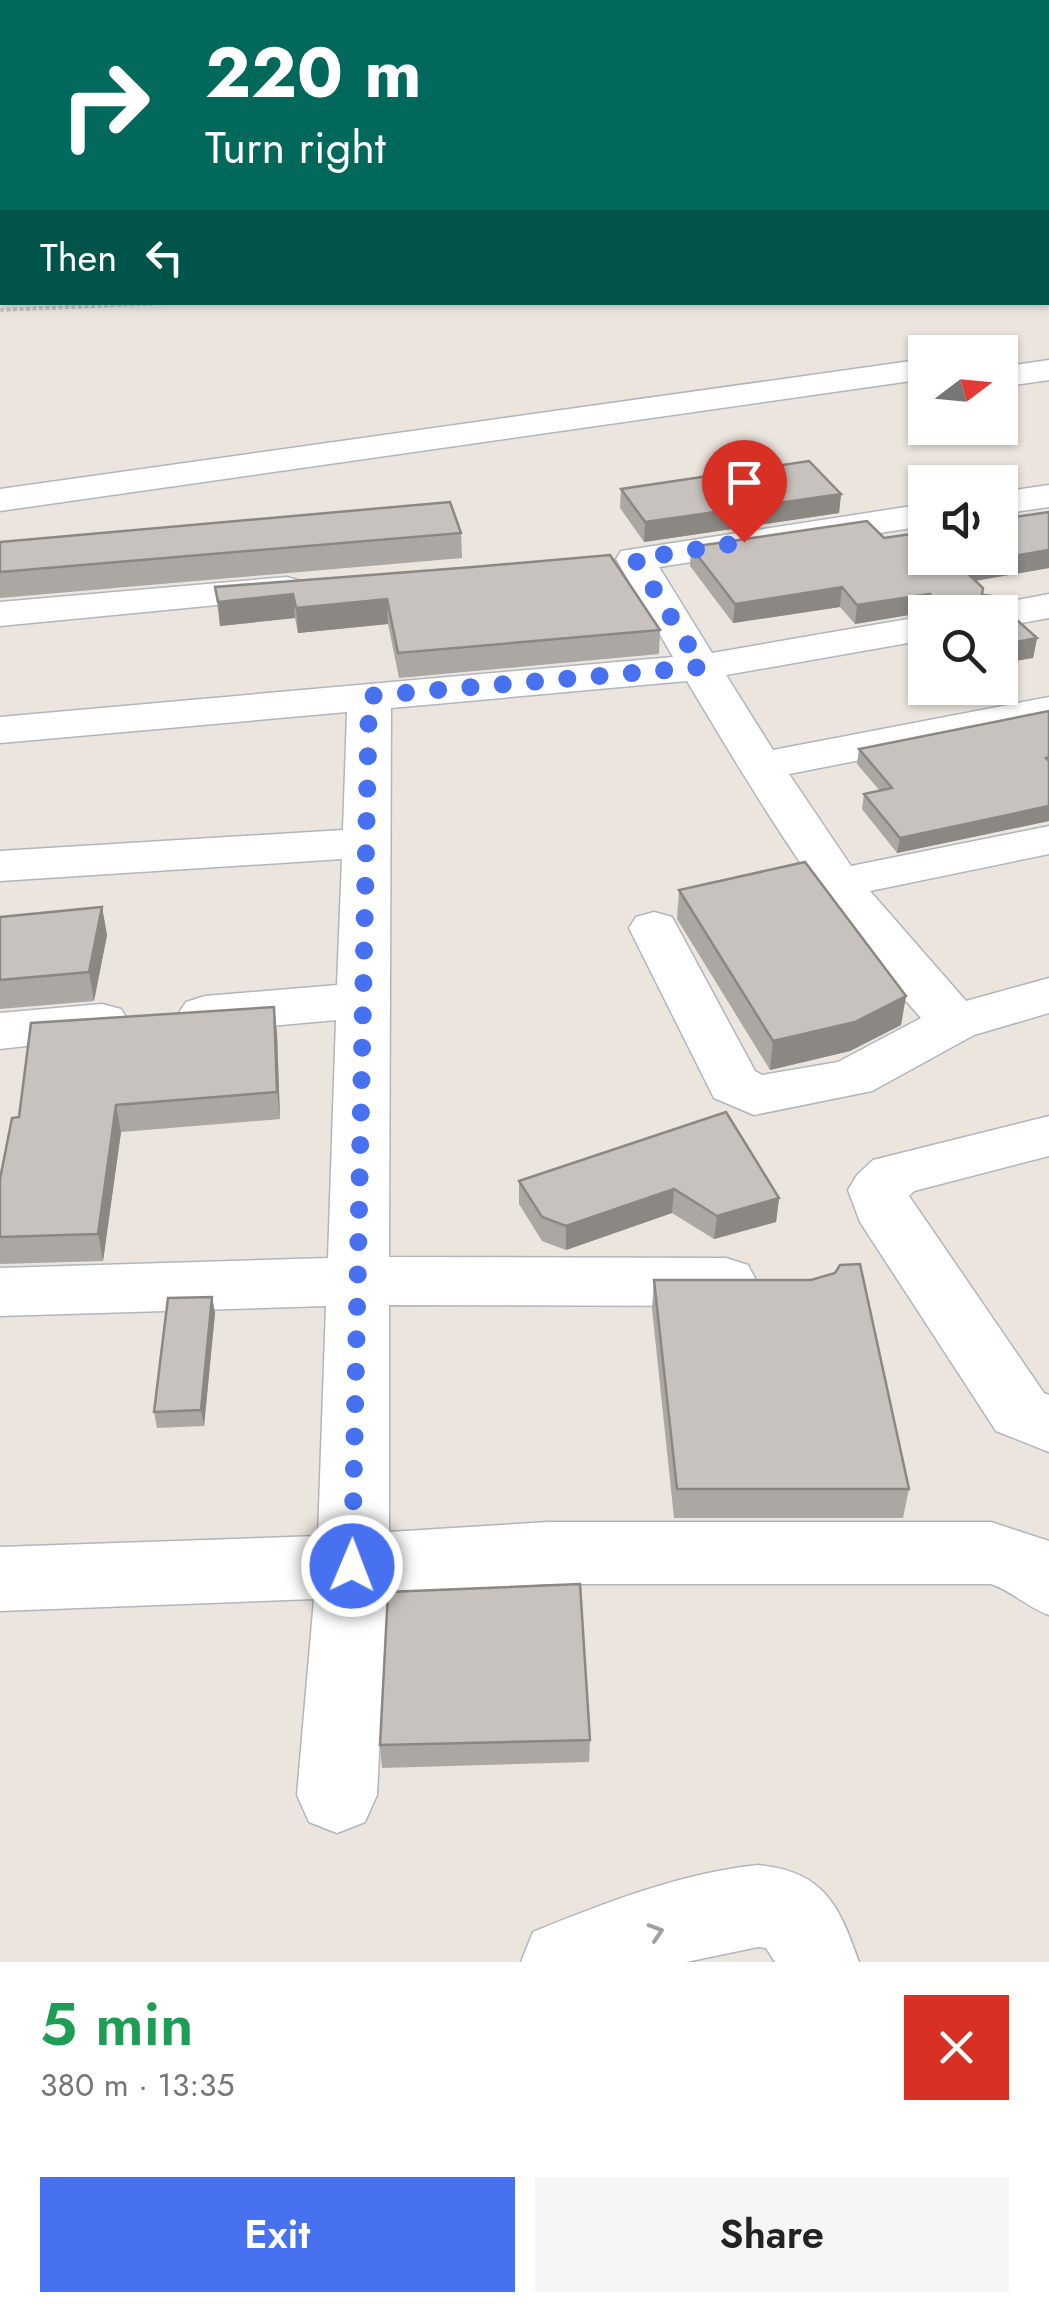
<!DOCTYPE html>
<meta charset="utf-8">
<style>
:root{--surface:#fff;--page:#f6f6f6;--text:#222;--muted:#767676;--accent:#4771f0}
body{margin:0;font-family:Jost,sans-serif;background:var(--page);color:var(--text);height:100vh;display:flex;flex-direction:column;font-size:38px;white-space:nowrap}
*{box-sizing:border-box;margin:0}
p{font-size:32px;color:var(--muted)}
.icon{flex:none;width:55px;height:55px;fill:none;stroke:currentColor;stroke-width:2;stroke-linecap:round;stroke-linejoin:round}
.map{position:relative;height:1962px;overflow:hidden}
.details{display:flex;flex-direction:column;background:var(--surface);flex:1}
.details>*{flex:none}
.banner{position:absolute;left:0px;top:0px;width:1050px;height:305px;box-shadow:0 2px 8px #0004;background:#00695c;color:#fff;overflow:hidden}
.needle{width:65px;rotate:74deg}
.tools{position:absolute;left:908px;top:335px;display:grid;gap:20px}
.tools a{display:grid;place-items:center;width:110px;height:110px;border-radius:0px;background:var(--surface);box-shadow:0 2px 8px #0004;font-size:50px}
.pin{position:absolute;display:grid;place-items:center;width:85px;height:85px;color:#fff;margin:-102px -42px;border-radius:50% 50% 50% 0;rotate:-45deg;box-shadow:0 0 10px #0007}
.pin .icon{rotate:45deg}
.me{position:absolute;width:110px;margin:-55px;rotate:1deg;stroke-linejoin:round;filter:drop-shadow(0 0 8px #0008)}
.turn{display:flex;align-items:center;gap:35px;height:210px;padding:0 40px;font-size:45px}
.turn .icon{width:130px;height:130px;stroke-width:2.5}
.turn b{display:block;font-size:70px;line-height:85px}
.then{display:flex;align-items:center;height:95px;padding:0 40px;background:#0003;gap:20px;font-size:38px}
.round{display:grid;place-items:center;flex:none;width:105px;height:105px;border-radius:0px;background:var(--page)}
.headline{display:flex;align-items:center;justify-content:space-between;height:170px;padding:0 40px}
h1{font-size:60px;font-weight:600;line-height:75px;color:#1e9e55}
.action{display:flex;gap:20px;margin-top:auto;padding:20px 40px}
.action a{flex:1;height:115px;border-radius:0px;background:var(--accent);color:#fff;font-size:40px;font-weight:600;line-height:115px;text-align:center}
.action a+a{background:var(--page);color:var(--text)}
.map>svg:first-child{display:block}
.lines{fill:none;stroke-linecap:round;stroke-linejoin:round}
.minor-casing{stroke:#b1b5be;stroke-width:3}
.path{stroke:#c4c4c4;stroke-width:4;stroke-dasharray:4 2.5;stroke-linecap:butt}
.minor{fill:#fff;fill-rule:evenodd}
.wall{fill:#aba7a3}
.shaded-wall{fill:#8b8884}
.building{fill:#c7c2bd;stroke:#8b8884;stroke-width:2.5}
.oneway{stroke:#a0a0a0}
.route{stroke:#4771f0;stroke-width:18;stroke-dasharray:0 32.4}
</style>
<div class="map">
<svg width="1049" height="1962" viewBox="0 0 1049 1962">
<rect width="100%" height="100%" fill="#ece5de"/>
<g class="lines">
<!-- minor casing -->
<g class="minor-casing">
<g id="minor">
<polygon points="601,0 623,0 624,2 603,2"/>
<rect x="1048" y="82" width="1" height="14"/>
<polygon points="0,150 2,151 2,166 0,166"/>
<polygon points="925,359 925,379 0,511 0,489"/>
<polygon points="1049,360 1049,380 1000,387 1000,367"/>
<polygon points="1049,485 1049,507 1000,514 1000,492"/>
<path d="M 925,504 L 925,526 L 659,567 L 712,653 L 925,616 L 925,640 L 726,675 L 773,750 L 1049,697 L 1049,723 L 789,774 L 851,866 L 1049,826 L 1049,854 L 870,891 L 966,1001 L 1049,978 L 1049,1013 L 974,1035 L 872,1091 L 754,1115 L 714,1098 L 629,928 L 636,917 L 654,912 L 672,917 L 755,1071 L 762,1075 L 838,1062 L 921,1018 C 828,916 757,799 687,681 L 391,708 L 389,1257 L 726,1258 L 748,1265 L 757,1282 L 748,1299 L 726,1306 L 389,1305 L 389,1532 L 548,1522 L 991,1522 L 1049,1541 L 1049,1615 C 1025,1606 1012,1591 991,1584 L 548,1584 L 387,1595 L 377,1795 L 365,1822 L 337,1833 L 309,1822 L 297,1795 L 314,1599 L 0,1611 L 0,1547 L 318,1536 L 326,1306 L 0,1316 L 0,1268 L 328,1258 L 336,1020 L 205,1032 L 186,1026 L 178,1014 L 186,1002 L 205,996 L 337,985 L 342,859 L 0,881 L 0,851 L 343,830 L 347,712 L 0,743 L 0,717 L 673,657 L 616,559 L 621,551 Z"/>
<polygon points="287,577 301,581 307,589 301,597 0,626 0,602"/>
<polygon points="1049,594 1049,618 1000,627 1000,612 981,612 986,606"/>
<polygon points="102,1004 121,1009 129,1022 121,1035 0,1049 0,1013"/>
<polygon points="1049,1116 1049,1156 914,1191 909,1196 1044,1393 1049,1395 1049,1452 996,1431 860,1222 848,1190 857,1175 873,1160"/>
<path d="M 758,1865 C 824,1871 839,1905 859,1962 L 775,1962 L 766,1948 L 758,1947 L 686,1962 L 521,1962 L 533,1932 C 604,1903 681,1873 758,1865 Z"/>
</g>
</g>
<!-- path -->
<polyline class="path" points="0,310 189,302"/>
<!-- minor -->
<use href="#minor" class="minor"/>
</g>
<!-- wall -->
<g class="wall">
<polygon points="721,0 844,0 848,2 725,2"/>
<polygon points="926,0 1049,0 1049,87 1048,87 1048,2 930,2"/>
<polygon points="702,478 841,494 839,513 644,542 620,508 621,489"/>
<polygon points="1049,512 1049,568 975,581 982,595 1037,638 1033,658 1000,612 925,612 855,624 840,607 733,623 690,566 691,547 884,538"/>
<polygon points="461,533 462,558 0,598 0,542"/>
<polygon points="215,587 660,630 659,654 399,678 388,624 298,633 295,618 220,626"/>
<polygon points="925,624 925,653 917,645 920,626"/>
<polygon points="1049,711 1049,821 897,853 862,809 864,794 880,791 857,764 859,749"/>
<polygon points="679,890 906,996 901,1025 850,1051 770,1070 677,919"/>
<polygon points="102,907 107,935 94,1001 0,1009 0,917"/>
<polygon points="274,1007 277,1033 280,1119 121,1132 103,1261 0,1264 0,1179 19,1117"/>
<polygon points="726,1112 779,1198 776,1222 714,1239 672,1213 566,1250 542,1241 519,1204 519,1181"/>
<polygon points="654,1280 909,1489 903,1518 674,1518 652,1309"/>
<polygon points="212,1297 215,1313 204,1426 157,1428 154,1412"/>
<polygon points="590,1740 589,1762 382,1768 380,1745"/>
</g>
<!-- shaded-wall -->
<g class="shaded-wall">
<polygon points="841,494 839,513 644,542 645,522"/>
<polygon points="1049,550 1049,568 956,584 959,565"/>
<polygon points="842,587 840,607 733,623 735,604"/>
<polygon points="293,594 295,618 220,626 218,602"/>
<polygon points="930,594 928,612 855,624 857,605"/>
<polygon points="387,599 388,624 298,633 296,608"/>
<polygon points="1037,638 1033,658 1000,664 1000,645"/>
<polygon points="1049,806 1049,821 897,853 900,838"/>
<polygon points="102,907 107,935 94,1001 89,972"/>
<polygon points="906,996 901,1025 850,1051 770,1070 773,1041"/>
<polygon points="274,1007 277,1033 280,1119 277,1092"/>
<polygon points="116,1105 121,1132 103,1261 98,1234"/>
<polygon points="674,1189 672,1213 566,1250 566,1226"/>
<polygon points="779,1198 776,1222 714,1239 717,1216"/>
<polygon points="212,1297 215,1313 204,1426 201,1410"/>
</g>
<!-- building -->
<g class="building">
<polygon points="219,0 490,0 494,2 221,2"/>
<polygon points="742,0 844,0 848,2 746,2"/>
<polygon points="950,0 1049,0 1049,44 1048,45 1048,2 954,2"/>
<polygon points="2,72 2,95 2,92 0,93 0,74"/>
<polygon points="2,109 2,139 0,133 0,111"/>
<polygon points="809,461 841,494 645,522 621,489"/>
<polygon points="450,502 461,533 0,572 0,542"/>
<polygon points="1049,512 1049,550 959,565 983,588 982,595 992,596 1001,610 1007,611 1037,638 1000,645 1000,612 931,612 930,594 857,605 842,587 735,604 691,547 867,521 884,538 925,532 925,558 1000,558 1000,519"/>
<polygon points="610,555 660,630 398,653 387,599 296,608 293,594 218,602 215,587 473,567"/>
<polygon points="1049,711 1049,757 1046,758 1049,761 1049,806 900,838 864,794 892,788 859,749"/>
<polygon points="805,862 906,996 855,1022 773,1041 679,890"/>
<polygon points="102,907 89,972 0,980 0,917"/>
<polygon points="274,1007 277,1092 116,1105 98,1234 0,1237 0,1179 12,1118 19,1117 31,1023"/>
<polygon points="726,1112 779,1198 717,1216 674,1189 566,1226 542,1217 519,1181"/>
<polygon points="860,1264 909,1489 677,1489 654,1280 811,1280 835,1273 840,1265"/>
<polygon points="212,1297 201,1410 154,1412 168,1298"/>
<polygon points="580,1584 590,1740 380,1745 388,1592"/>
</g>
<!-- one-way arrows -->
<defs><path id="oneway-chevron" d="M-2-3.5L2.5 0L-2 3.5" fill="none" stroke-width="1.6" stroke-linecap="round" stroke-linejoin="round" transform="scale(2.5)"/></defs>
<use class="oneway" href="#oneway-chevron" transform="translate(656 1932) rotate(-18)"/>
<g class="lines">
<!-- route -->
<polyline class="route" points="352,1566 369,696 702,667 635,559 744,542"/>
</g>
</svg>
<div class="tools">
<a><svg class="needle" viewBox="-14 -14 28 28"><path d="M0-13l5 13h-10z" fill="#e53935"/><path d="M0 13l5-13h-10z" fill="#767676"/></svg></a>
<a><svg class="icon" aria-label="sound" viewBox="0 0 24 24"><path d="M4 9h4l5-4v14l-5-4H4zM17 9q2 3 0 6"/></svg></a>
<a><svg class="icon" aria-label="search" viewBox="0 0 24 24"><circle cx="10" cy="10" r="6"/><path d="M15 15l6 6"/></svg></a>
</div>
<div class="pin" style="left:744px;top:542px;background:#d93025"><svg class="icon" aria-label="arrive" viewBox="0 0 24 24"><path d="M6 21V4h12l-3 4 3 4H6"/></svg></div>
<svg class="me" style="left:352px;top:1566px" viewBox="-20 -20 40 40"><circle r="17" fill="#4771f0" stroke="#fff" stroke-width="3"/><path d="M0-11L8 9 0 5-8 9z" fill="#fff"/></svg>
<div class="banner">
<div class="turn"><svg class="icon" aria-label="right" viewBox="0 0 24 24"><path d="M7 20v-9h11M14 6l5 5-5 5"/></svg><div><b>220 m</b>Turn right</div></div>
<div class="then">Then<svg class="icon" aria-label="left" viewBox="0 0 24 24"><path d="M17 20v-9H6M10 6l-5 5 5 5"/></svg></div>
</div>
</div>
<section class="details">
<div class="headline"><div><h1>5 min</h1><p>380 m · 13:35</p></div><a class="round" style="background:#d93025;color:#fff"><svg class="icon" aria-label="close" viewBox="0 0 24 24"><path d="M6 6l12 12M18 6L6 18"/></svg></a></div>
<div class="action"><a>Exit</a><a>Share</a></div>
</section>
